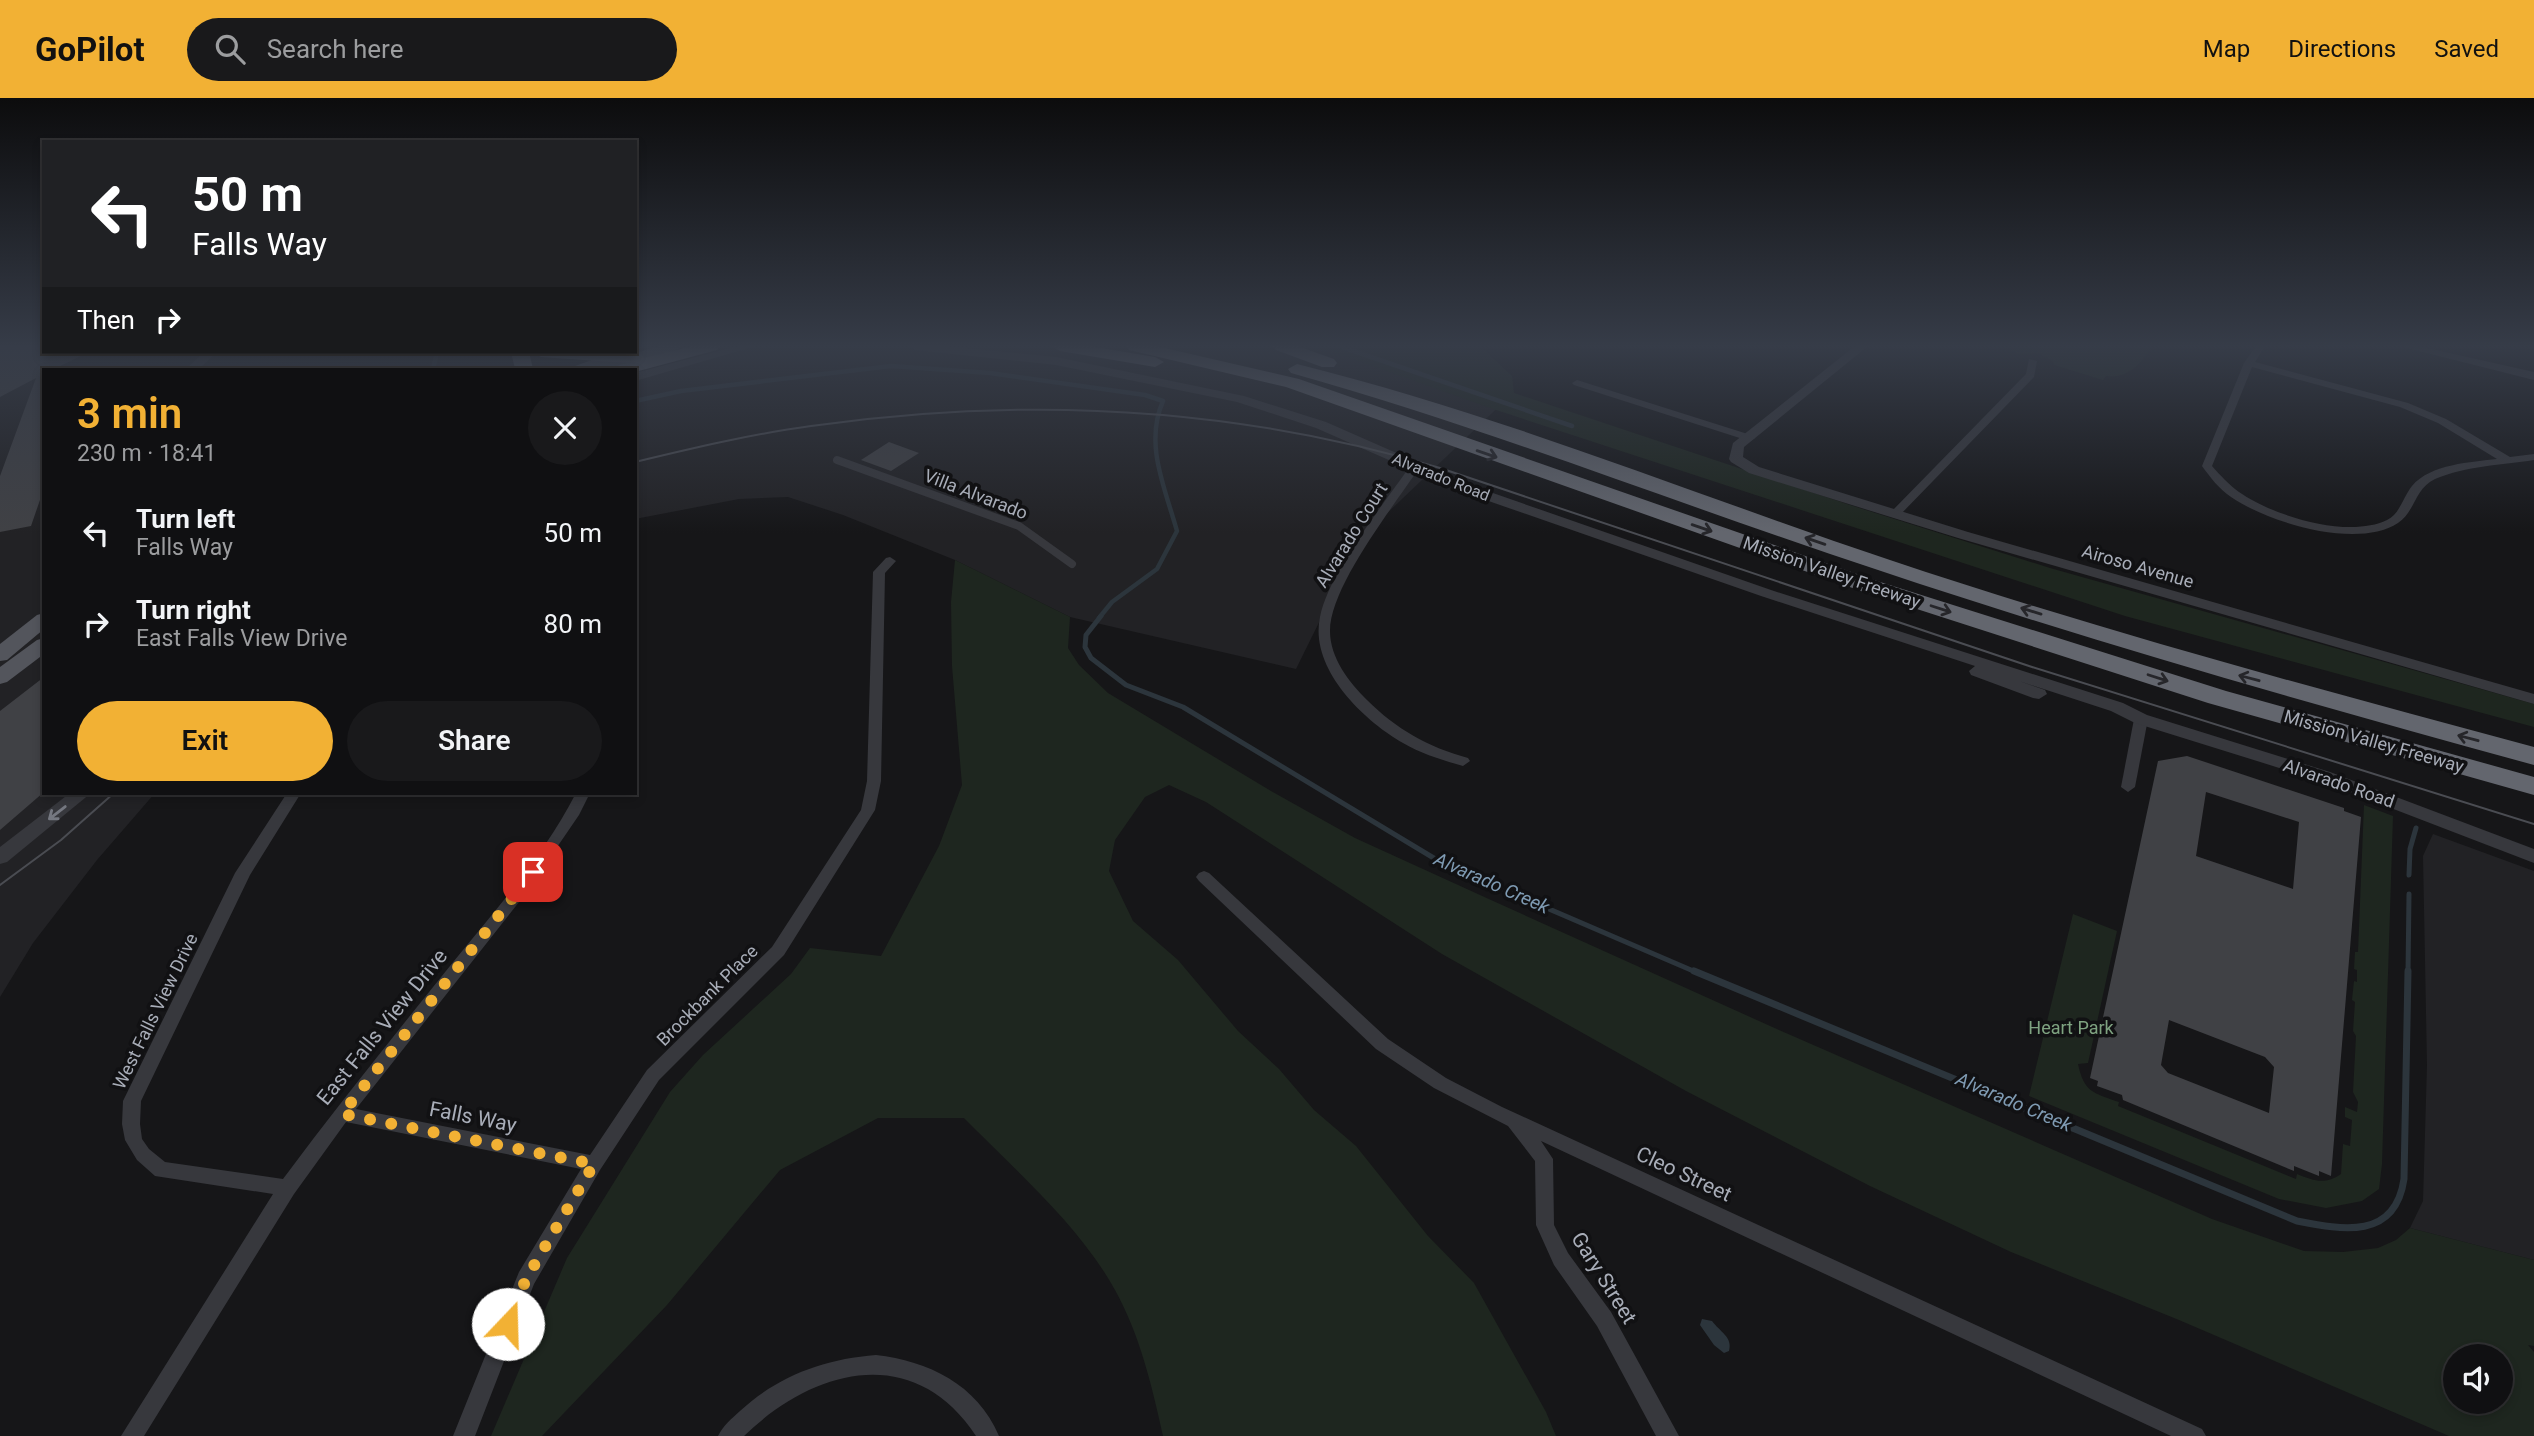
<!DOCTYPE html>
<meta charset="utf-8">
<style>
:root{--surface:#101012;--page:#19191b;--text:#f1f3f6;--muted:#9c9d9f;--line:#303032;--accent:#f2b134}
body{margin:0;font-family:Roboto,sans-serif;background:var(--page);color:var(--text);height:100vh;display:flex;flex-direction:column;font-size:26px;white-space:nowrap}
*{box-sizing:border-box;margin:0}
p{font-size:23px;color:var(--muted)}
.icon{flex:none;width:38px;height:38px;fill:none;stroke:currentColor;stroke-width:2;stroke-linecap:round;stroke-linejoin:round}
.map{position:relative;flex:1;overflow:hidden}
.sheet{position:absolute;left:42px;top:270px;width:595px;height:427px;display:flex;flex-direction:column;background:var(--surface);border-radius:0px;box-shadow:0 4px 10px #0003,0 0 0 2px var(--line)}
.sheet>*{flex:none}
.guide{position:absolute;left:42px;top:42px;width:595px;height:214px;border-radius:0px;box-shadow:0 4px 10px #0003,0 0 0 2px var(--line);background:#202124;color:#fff;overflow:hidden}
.controls{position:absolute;left:2443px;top:1246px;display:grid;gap:14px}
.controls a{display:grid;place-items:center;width:70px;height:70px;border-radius:50%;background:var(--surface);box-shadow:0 4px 10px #0003,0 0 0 2px var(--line);font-size:35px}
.pin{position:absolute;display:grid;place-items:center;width:60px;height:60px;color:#fff;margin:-30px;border-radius:14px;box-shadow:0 4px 10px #0006}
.me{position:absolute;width:77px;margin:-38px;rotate:21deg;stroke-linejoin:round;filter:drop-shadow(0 0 5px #0008)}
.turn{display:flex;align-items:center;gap:24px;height:147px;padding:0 35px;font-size:32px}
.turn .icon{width:91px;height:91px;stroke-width:2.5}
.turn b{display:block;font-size:49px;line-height:60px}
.then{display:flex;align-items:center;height:66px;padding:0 35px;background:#0003;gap:14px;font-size:26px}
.round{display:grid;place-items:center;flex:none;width:74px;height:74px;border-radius:37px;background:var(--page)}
.summary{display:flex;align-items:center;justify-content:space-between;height:119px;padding:0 35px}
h1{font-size:42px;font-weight:600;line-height:52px;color:var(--accent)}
.primary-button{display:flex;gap:14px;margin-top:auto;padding:14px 35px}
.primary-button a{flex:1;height:80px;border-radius:42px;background:var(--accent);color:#111;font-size:28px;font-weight:600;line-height:80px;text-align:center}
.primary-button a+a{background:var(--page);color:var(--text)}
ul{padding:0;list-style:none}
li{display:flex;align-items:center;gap:21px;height:91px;padding:0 35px}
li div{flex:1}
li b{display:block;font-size:26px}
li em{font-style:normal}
header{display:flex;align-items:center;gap:42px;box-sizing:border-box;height:98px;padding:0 35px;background:var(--accent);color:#111}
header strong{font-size:33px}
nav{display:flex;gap:38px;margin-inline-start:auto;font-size:24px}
.search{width:490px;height:63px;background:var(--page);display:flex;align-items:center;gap:18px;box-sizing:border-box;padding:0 24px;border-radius:38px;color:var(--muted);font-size:26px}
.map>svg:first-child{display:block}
.built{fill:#222225}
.green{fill:#1e261f;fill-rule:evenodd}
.water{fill:#2c353c}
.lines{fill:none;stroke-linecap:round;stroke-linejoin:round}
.stream-far2{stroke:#2c353c;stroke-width:4.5}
.stream-far1{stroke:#2c353c;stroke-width:5}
.stream{stroke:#2c353c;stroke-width:7}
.building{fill:#404145;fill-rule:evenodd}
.pedestrian{stroke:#37383d;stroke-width:8}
.minor{fill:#37383d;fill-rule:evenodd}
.tertiary{fill:#37383d;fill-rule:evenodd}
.primary{fill:#53555c;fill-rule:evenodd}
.motorway{fill:#63666e;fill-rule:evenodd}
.tram{stroke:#4a4c52;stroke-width:2}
.oneway{stroke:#26262a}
.oneway2{stroke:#757881}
.route{stroke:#f2b134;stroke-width:12;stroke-dasharray:0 21.6}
.labels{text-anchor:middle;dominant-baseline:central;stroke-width:7;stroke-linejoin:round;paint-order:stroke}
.far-street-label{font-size:16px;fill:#a8adb8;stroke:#111113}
.street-label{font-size:18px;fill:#a8adb8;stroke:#111113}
.park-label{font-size:18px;fill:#7fa381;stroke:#111113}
.water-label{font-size:19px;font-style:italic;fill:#7f9bb3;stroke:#111113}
.near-street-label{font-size:21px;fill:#a8adb8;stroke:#111113}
</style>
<header>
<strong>GoPilot</strong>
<div class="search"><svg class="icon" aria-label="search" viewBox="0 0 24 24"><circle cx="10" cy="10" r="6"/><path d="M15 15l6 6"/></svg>Search here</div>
<nav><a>Map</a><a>Directions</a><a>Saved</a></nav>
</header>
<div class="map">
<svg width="2534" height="1338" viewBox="0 0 2534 1338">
<rect width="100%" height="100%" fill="#161618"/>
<!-- built -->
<g class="built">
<polygon points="0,248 44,248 44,254 635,254 635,248 1479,248 1512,278 1513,295 1379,423 1336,490 1296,571 1070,519 955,462 843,417 788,399 739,401 635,421 635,271 44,271 44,695 155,695 97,762 33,845 0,899"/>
<polygon points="2433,736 2534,773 2534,1162 2410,1130 2423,1103 2427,967 2423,758"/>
</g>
<!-- green -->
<g class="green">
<polygon points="1316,248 1480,248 1512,278 1514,295 1850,407 2050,470 2534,606 2534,629 2125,518 1493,311"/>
<path d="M 2002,248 L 2153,248 C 2141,265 2129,281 2106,278 L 2103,282 L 2054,267 L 2053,263 L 2037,255 L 2018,256 Z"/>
<path d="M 955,462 L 1070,519 L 1068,550 L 1079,567 L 1108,595 L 1271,693 L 1355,740 L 1491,802 L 1779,932 L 2212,1121 L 2304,1153 L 2343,1154 L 2378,1150 L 2396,1142 L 2410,1130 L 2534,1162 L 2534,1248 L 2528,1247 L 2534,1254 L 2534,1338 L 2449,1338 L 2179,1222 L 2011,1154 L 1870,1088 L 1686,993 L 1442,856 L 1206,704 L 1169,687 L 1145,699 L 1115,742 L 1109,773 L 1133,823 L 1178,862 L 1238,933 L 1279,971 L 1314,1012 L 1356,1048 L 1428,1138 L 1474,1185 L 1546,1314 L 1556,1338 L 1163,1338 C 1152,1288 1140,1237 1115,1192 C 1080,1128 1015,1072 964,1020 L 878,1020 L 780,1072 L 667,1207 L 542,1338 L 491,1338 L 567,1160 L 670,994 L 703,957 L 791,876 L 810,850 L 881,858 L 939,748 L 962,687 L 952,568 L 951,504 ZM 2501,1258 L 2501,1304 L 2455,1304 L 2455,1258 Z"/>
<path d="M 2364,707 L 2393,718 L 2382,1066 L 2379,1091 L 2362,1103 L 2326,1110 L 2279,1101 L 2029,998 L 2073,816 L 2117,833 L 2088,965 L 2078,966 C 2084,994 2093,995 2119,1004 L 2118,1008 L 2296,1081 L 2297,1076 C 2314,1083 2325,1087 2341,1076 L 2343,1046 L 2350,1048 L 2352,1022 L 2345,1019 L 2345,1009 L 2357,1014 L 2358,1004 L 2353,994 L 2356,938 L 2353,933 L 2355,904 L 2352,902 L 2354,883 L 2357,884 L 2357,872 L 2354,871 L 2355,854 L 2358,854 Z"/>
</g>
<!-- water -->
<path class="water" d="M 1702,1221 L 1712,1223 C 1720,1234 1733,1239 1729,1253 L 1724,1255 L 1714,1247 L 1700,1227 Z"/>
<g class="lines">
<!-- stream-far2 -->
<g class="stream-far2">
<polyline points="1339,248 1572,328"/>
<polyline points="433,271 437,254"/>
<path d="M 635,303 L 681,293 L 891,268 L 990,275 L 1145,297 L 1163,303 C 1144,346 1165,390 1177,433 L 1157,471 L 1112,504 L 1099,520"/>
</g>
<!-- stream-far1 -->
<g class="stream-far1">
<polyline points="1101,518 1086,537 1085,549 1091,560 1126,587 1183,609 1442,765 1698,875"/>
<polyline points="2409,777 2410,751 2416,730"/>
<polyline points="2408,875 2409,796"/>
</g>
<!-- stream -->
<path class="stream" d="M 1694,873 L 2297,1123 C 2343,1132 2395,1142 2404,1081 L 2408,873"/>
</g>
<!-- building -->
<g class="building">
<polygon points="0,248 44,248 44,254 89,254 54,271 44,271 44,399 41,399 31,428 0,434 0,378 36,280 0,299"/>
<polygon points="889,344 919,355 891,373 861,362"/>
<polygon points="44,579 44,694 0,732 0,613"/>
<path d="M 2187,658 L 2344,710 L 2344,713 L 2361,719 L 2331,1078 L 2319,1073 L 2319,1078 L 2294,1068 L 2294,1073 L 2123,1002 L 2122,997 L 2097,988 L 2098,983 L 2090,980 L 2158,663 ZM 2206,694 L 2299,724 L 2293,791 L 2196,758 ZM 2169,922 L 2265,959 L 2274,969 L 2269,1015 L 2168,975 L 2161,967 Z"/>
</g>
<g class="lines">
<!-- pedestrian -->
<polyline class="pedestrian" points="837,362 1019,428 1072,466"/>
<!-- minor -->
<g class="minor">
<path d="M 2256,248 L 2265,248 L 2255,264 L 2408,305 L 2446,321 L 2510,359 L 2534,356 L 2534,362 C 2502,367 2466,368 2435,381 C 2415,390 2415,414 2398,425 C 2357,452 2267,424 2231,399 C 2219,391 2210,379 2202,368 L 2244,265 ZM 2252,269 L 2400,309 L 2438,325 L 2497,361 C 2472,364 2430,366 2412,388 C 2403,399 2400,416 2387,422 C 2348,441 2273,418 2239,394 C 2229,387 2220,377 2212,368 Z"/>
<polygon points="2029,261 2037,263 2034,279 1899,418 1891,418 1891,414 2026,276"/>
<polygon points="1577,282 1754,338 1755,340 1750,343 1746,342 1574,287 1572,285"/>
<path d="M 1414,367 L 1419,370 C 1394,408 1330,488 1330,533 C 1330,560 1349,584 1367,602 C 1396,631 1428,649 1468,660 L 1470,663 L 1463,668 C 1442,662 1422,656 1403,645 C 1363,622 1309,570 1320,519 C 1329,474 1384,406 1410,368 Z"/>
<path d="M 890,459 L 896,463 L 885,475 L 881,683 L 875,712 L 784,857 L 659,982 L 600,1072 L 534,1186 L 475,1338 L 453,1338 L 519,1174 L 581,1071 L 346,1024 L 294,1096 L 144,1338 L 121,1338 L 273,1096 L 155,1078 L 137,1062 L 125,1042 L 122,1026 L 123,1003 L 235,775 L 287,695 L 301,695 L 250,777 L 141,1003 L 140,1026 L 142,1041 L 149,1051 L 165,1064 L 283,1081 C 338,1007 396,935 454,863 C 497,810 545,756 576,695 L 590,695 L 579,717 L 523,799 L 356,1011 L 590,1057 L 647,972 L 772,849 L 861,712 L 867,683 L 873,474 L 886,460 Z"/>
<polygon points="2141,617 2148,621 2135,689 2128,694 2121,689 2134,621"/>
<polygon points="1204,773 1209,775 1388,941 1446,980 1502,1009 2202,1331 2206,1338 2171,1338 1541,1043 1553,1061 1554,1127 1568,1155 1611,1214 1679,1338 1656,1338 1597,1228 1554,1167 1536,1127 1535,1063 1508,1028 1434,990 1376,951 1199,783 1196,779 1199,775"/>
<path d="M 876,1257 C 928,1263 977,1286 999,1338 L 976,1338 C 914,1244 814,1270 744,1338 L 718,1338 C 723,1328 731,1321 740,1313 C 778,1278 824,1261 876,1257 Z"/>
</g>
<!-- tertiary -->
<g class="tertiary">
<polygon points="738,248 756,248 635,283 635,275"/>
<polygon points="909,248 944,248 1056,259 1244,298 1326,324 1467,386 1771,492 2123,605 2147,617 2330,674 2534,751 2534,765 2318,682 2135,625 2111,613 2019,583 2045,592 2047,596 2039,601 2033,600 1971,577 1969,573 1975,568 1761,498 1457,392 1316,330 1237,304 1056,267 915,252"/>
<polygon points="1855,248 1868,248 1744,349 1743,359 1759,369 1968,434 2534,596 2534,606 1958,440 1749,375 1731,364 1729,361 1733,345"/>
<polygon points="2399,248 2418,248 2534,274 2534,282"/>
<polygon points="204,254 217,254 199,271 186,271"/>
<polygon points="70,695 91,695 7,764 0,766 0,749"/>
</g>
<!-- primary -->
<g class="primary">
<polygon points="659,248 681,248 678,251 618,271 573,271 575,268 609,256 621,256 622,259"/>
<polygon points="44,515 44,531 7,562 0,563 0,546 37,517"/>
<polygon points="44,540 44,556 7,584 0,586 0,569 37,542"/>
</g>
<!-- motorway -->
<g class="motorway">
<polygon points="692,248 720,248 717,252 635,274 635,271 616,271 619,267 627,265 541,259 532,254 641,256 644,260"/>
<polygon points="1051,248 1089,248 1155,259 1164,264 1155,269 1060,253"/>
<polygon points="1126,248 1156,248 1299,281 1877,483 2226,593 2534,679 2534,697 2208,605 1861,493 1286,289 1129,252"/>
<polygon points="1273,248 1297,248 1334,261 1337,265 1334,269 1322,269 1276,252"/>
<polygon points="511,254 529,254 533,271 515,271"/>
<path d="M 1297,266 C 1499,316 1693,396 1890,462 C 2102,533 2318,591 2534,649 L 2534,667 C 2315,607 2096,545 1881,473 C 1683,408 1491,331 1291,275 L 1288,271 Z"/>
</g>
<!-- tram -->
<g class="tram">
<path d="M 635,364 C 693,350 752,336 811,328 C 1023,298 1235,308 1440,370 L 2032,569 L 2534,726"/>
<polyline points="0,787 61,742 114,695"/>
</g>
</g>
<!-- one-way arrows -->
<defs><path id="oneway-shaft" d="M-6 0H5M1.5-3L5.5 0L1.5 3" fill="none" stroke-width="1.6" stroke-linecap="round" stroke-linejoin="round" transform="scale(1.75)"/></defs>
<g class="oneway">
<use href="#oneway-shaft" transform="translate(1487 356) rotate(19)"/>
<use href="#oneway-shaft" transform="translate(1702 430) rotate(19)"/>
<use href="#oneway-shaft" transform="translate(1815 443) rotate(-161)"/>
<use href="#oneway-shaft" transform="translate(1941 511) rotate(18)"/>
<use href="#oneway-shaft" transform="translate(2031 513) rotate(-163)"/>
<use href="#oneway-shaft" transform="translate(2158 580) rotate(18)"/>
<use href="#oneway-shaft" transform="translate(2249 580) rotate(-165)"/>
<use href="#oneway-shaft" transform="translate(2468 640) rotate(-165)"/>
</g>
<use class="oneway2" href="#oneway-shaft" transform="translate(57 715) rotate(142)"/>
<!-- sky -->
<linearGradient id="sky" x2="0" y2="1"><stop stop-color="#0c0c0d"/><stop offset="0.57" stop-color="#363c48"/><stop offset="1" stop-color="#363c48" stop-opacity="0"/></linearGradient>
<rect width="2534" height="435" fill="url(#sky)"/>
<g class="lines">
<!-- route -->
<polyline class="route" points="508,1226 526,1181 594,1066 342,1016 533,774"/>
</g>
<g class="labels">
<!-- far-street labels -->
<g class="far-street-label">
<text transform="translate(1441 379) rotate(22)">Alvarado Road</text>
</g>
<!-- street labels -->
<g class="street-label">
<text transform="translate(976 396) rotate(21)">Villa Alvarado</text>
<text transform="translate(1351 437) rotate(-58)">Alvarado Court</text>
<text transform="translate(2138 468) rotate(16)">Airoso Avenue</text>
<text transform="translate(1832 474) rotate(19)">Mission Valley Freeway</text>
<text transform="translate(2374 643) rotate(16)">Mission Valley Freeway</text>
<text transform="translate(2339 685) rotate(19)">Alvarado Road</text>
<text transform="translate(707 897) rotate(-45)">Brockbank Place</text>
<text transform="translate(155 913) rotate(-64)">West Falls View Drive</text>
</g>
<!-- park labels -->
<g class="park-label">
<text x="2071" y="929">Heart Park</text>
</g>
<!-- water labels -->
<g class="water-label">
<text transform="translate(1492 785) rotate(24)">Alvarado Creek</text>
<text transform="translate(2014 1004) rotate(23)">Alvarado Creek</text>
</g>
<!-- near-street labels -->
<g class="near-street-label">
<text transform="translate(382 929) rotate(-51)">East Falls View Drive</text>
<text transform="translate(473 1019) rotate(11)">Falls Way</text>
<text transform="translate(1684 1076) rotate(25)">Cleo Street</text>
<text transform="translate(1604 1180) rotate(58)">Gary Street</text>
</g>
</g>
</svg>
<div class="controls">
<a><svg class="icon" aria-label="sound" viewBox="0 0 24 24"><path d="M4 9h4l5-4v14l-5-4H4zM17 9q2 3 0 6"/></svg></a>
</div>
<div class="pin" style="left:533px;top:774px;background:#d93025"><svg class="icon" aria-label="arrive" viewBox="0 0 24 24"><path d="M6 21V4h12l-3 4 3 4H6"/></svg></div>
<svg class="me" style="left:508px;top:1226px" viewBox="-20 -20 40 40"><circle r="19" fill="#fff"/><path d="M0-13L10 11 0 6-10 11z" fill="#f2b134"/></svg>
<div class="guide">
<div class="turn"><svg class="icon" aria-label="left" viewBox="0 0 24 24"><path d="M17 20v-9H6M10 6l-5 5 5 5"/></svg><div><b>50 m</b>Falls Way</div></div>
<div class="then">Then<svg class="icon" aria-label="right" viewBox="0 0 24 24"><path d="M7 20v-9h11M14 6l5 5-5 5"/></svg></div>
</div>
<section class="sheet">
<div class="summary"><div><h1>3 min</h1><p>230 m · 18:41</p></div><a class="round"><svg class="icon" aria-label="close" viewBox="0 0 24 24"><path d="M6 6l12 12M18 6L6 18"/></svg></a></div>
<ul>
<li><svg class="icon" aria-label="left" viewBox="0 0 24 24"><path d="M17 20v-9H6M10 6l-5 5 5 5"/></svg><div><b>Turn left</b><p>Falls Way</p></div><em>50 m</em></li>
<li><svg class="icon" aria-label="right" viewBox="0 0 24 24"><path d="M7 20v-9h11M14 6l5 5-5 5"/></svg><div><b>Turn right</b><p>East Falls View Drive</p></div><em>80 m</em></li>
</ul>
<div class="primary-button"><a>Exit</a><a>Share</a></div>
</section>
</div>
